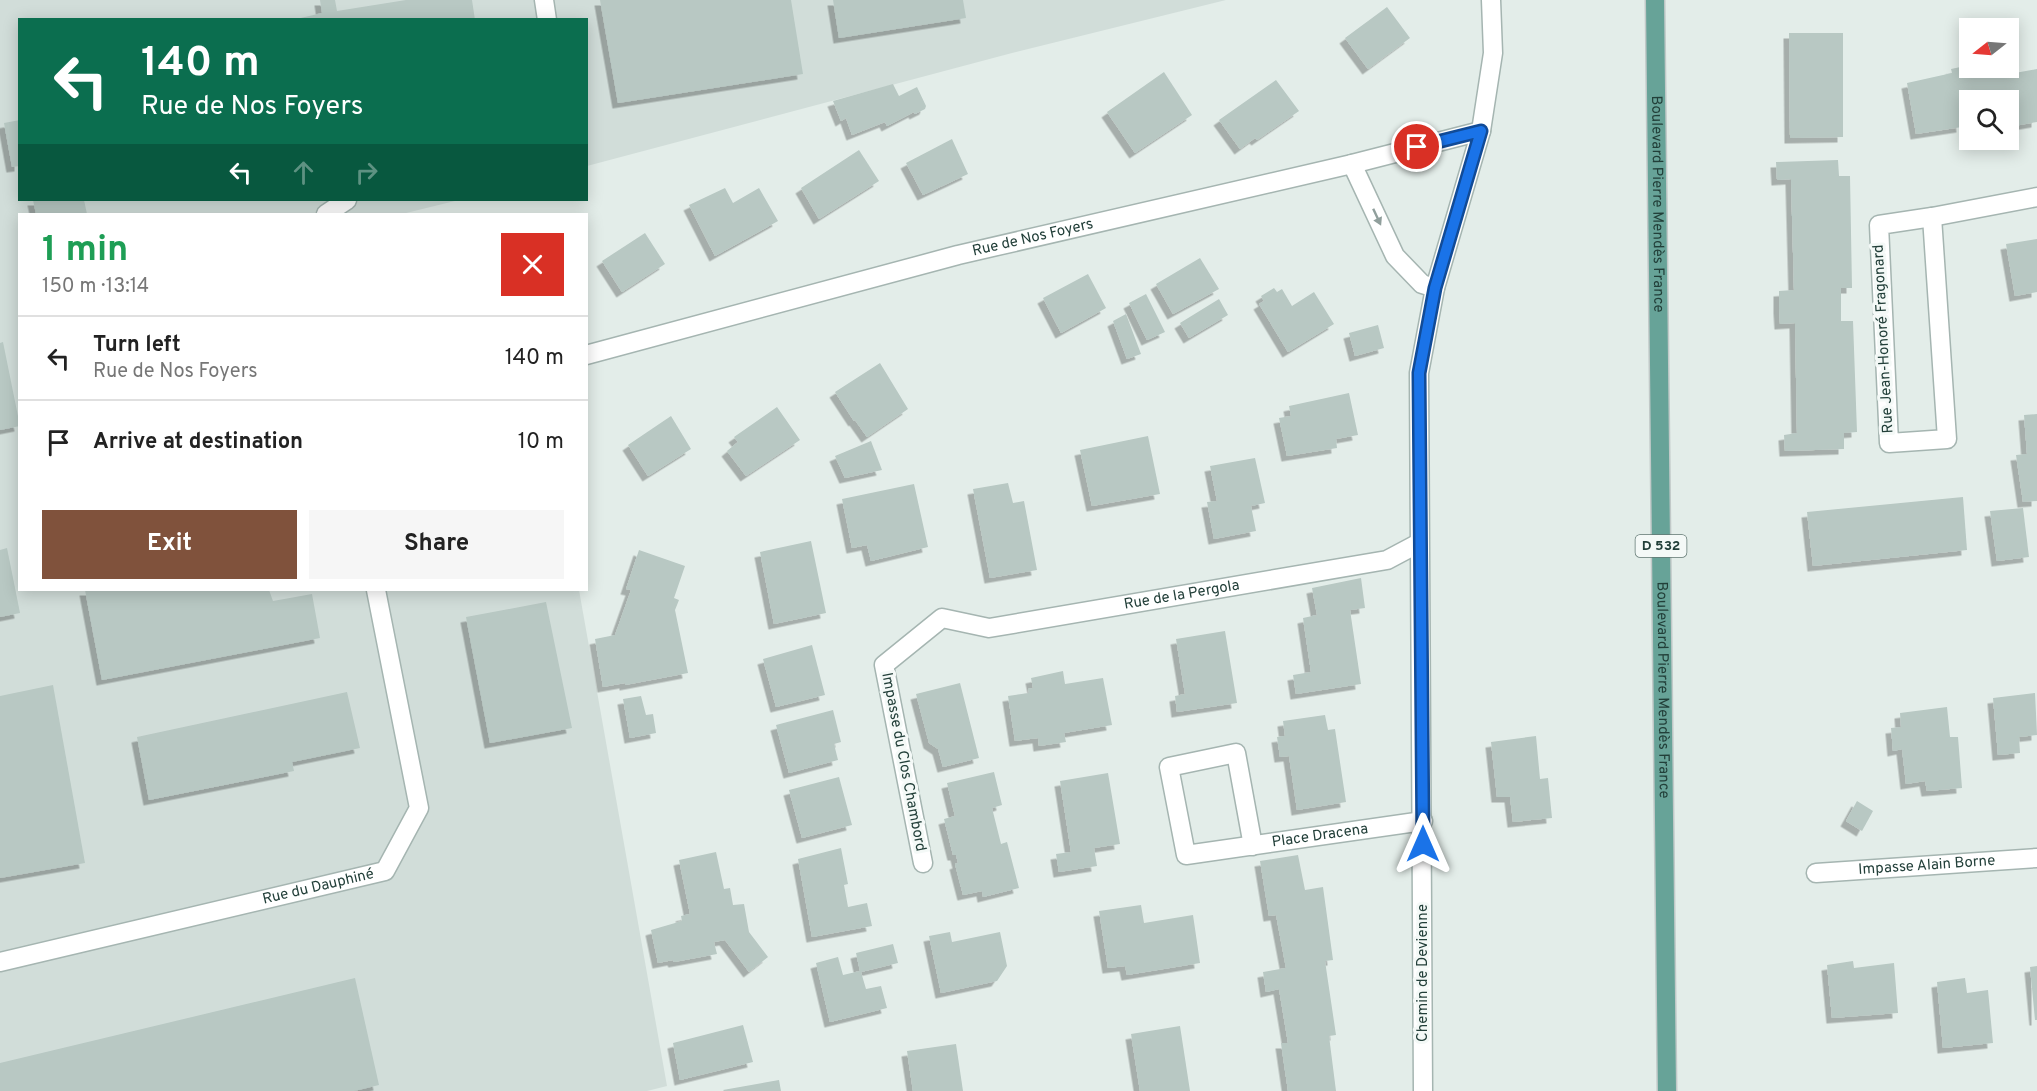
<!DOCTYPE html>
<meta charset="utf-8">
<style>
:root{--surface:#fff;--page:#f6f6f6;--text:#222;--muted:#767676;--line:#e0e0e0;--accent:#80523c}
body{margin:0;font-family:Overpass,sans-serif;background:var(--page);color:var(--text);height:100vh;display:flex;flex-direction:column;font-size:22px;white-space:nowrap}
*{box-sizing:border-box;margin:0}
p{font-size:20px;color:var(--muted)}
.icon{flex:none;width:33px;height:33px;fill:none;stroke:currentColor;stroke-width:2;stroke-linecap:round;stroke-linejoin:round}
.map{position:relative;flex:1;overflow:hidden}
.panel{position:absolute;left:18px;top:213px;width:570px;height:378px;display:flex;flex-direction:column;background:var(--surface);border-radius:0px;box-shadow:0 3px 15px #0003}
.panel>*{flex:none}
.top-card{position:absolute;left:18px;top:18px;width:570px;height:183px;border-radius:0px;box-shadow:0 3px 15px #0003;background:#0b6e4f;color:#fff;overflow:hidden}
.needle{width:39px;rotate:253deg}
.buttons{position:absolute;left:1959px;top:18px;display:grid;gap:12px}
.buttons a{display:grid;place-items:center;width:60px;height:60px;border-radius:0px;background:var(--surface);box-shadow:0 3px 15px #0003;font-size:30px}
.pin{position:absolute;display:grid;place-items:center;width:51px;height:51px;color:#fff;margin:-26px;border:3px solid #fff;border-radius:50%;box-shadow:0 2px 6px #0007}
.me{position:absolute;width:66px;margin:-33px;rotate:0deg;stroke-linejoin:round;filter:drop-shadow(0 0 4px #0008)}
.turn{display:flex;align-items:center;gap:21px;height:126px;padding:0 24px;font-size:27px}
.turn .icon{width:78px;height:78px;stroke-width:2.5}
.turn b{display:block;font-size:42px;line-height:51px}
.lanes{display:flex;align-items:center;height:57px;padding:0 24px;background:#0003;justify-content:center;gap:30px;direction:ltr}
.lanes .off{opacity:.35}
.round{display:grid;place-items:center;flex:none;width:63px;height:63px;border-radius:0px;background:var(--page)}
.head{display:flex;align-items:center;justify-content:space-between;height:102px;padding:0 24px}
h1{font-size:36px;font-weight:700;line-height:45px;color:#1e9e55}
.cta{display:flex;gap:12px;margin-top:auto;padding:12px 24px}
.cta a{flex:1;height:69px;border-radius:0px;background:var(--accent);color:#fff;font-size:24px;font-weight:700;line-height:69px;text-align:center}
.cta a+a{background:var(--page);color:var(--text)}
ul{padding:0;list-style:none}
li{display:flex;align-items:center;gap:18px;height:84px;padding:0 24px;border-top:2px solid var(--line)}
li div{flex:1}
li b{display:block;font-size:22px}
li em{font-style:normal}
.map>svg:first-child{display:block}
.built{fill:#d1ddd9}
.building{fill:#b8c8c3;filter:url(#shadow)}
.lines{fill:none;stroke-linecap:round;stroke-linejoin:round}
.minor-casing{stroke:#a5b5b1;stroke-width:21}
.primary-casing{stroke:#c1c9c8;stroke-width:21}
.minor{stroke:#fff;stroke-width:18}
.primary{stroke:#67a398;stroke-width:18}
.oneway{fill:#909f9c}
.route-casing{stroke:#114b97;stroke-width:15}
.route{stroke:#1a73e8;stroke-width:10}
.labels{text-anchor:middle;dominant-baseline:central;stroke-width:6;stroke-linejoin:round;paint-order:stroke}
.shield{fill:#f4f9f7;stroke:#617772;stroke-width:1.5}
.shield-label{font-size:14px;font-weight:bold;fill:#223f39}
.street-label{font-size:15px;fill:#223f39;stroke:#f4f9f7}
</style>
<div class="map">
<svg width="2037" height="1091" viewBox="0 0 2037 1091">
<defs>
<filter id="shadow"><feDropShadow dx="-5.5" dy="5.5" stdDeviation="0" flood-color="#0004"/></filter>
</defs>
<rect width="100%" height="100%" fill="#e3ede9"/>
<!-- built -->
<polygon class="built" points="0,0 1226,0 1012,53 587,166 586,20 20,20 20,200 459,200 402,214 20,214 20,590 579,590 667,1086 647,1091 0,1091"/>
<!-- building -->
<g class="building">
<polygon points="320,0 335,0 337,11 406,0 472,0 475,20 292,20 322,13"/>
<polygon points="600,0 791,0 803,74 618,103"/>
<polygon points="833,0 963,0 966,18 839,38"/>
<polygon points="1387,7 1410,38 1368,69 1345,38"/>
<polygon points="1789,33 1843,33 1843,137 1790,138"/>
<polygon points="1970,65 1970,68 1985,68 1987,78 2037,69 2037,122 2008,127 2008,100 1970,100 1970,117 1961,118 1962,127 1916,134 1907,83 1952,73 1951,69"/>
<polygon points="1164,72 1192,115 1135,153 1107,112"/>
<polygon points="1276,80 1299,111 1257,140 1255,138 1240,149 1219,120"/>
<polygon points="893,84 899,96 917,87 926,106 925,109 915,114 914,112 887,126 885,122 852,135 846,118 841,121 833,101"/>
<polygon points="20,120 20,166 12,167 4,123"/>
<polygon points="952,139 968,174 923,195 906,163"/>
<polygon points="859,150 879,181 819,219 801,188"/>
<polygon points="1838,160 1839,176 1850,176 1852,288 1841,288 1841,321 1853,321 1857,432 1844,433 1844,449 1785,451 1784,435 1797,433 1795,323 1780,324 1779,308 1779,291 1794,290 1791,179 1777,180 1776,162"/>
<polygon points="725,188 733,203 759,188 778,221 715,256 689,205"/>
<polygon points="33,200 84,200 87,214 36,214"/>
<polygon points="645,233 665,264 622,292 602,261"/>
<polygon points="2037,239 2037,292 2015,296 2006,244"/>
<polygon points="1200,258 1219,289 1173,314 1156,284"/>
<polygon points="1088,274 1106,308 1061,333 1043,298"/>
<polygon points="1274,288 1277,292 1282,289 1292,306 1314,292 1334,324 1288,352 1259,304 1264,301 1261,296"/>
<polygon points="1146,294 1165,332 1147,340 1129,303"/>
<polygon points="1219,299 1228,315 1189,338 1180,323"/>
<polygon points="1126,314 1141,354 1127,359 1113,321"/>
<polygon points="1378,325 1384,348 1355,356 1349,333"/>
<polygon points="3,342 20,426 0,430 0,343"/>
<polygon points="880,363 908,409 867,437 855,420 854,421 835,392"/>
<polygon points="1349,393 1358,435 1336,439 1337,448 1287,456 1279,418 1291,416 1289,406"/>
<polygon points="777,407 800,440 746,476 727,451 738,442 734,437"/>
<polygon points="2037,414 2037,501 2023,502 2016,455 2027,454 2024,415"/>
<polygon points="671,416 691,449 648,476 628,445"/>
<polygon points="1148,436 1160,494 1092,506 1080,450"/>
<polygon points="871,441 882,470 845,478 835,456"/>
<polygon points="1255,458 1265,503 1251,506 1256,531 1214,539 1207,502 1217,501 1210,466"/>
<polygon points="1008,483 1013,503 1024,501 1037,570 990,578 973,489"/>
<polygon points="914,484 928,547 871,561 867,545 852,548 842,499"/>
<polygon points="1963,497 1967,550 1813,566 1807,512"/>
<polygon points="2023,508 2029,557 1997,561 1990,511"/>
<polygon points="811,541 826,613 774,624 760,552"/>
<polygon points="7,548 20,613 0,617 0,550"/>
<polygon points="639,550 685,566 674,598 679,600 675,610 688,673 625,685 625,683 603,687 595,639 615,635 631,590 626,589"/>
<polygon points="1361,578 1365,608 1350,610 1361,684 1296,694 1293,675 1311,672 1303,618 1317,615 1312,588"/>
<polygon points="85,590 269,590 273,601 312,594 320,638 102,680"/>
<polygon points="546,602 572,728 490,743 466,617"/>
<polygon points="1225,631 1237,703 1177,712 1175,696 1185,694 1176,639"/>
<polygon points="812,645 825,695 776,707 763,659"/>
<polygon points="1063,671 1065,684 1103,678 1112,725 1064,733 1066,742 1039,746 1038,738 1015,741 1008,696 1029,693 1028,689 1033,688 1031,678"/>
<polygon points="960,683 979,758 943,767 938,749 929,743 916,694"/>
<polygon points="53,685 85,863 0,878 0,696"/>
<polygon points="347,692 360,748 292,762 294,771 149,800 137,737"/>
<polygon points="2035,693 2037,735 2019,737 2020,753 1998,755 1993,698"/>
<polygon points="641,696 646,715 653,714 656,733 630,738 623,699"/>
<polygon points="1947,707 1950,737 1958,737 1962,788 1927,791 1925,781 1906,784 1902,749 1893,751 1891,728 1901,727 1900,713"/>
<polygon points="833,710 841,742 834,744 838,760 789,773 776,725"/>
<polygon points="1325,715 1328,730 1335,729 1346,802 1297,810 1289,756 1280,757 1277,737 1285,736 1283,721"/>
<polygon points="1536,736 1540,779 1548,778 1552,818 1513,822 1510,797 1497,797 1491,742"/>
<polygon points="994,772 1002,805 992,808 1001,844 1007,842 1019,888 983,897 982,891 963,895 955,864 958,863 956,855 953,855 944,819 955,816 947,783"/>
<polygon points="1108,773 1120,844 1094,848 1097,866 1059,872 1056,854 1071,852 1060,781"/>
<polygon points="839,777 852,825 802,838 789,790"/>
<polygon points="1857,801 1873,811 1862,831 1846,821"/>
<polygon points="841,848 848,884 844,885 848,907 867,903 872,926 812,937 798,859"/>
<polygon points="716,852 724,889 730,888 733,905 744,904 749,932 768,957 749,972 725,940 714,942 717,954 674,962 673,960 658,963 651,930 682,921 681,916 690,914 679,860"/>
<polygon points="1298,855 1305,890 1323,887 1333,960 1325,961 1336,1035 1329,1036 1336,1091 1288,1091 1281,1043 1288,1043 1279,989 1266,992 1263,972 1286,968 1276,915 1269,916 1260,861"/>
<polygon points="1141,905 1144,923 1193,915 1200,963 1127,975 1125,966 1108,968 1099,911"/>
<polygon points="950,932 952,942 1000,932 1007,966 997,981 941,993 929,936"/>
<polygon points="893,944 898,963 861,972 866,989 881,986 887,1008 830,1022 816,963 838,957 843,975 860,971 856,953"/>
<polygon points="1853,961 1854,968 1894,963 1898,1013 1832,1018 1827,965"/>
<polygon points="2037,966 2037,1020 2035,1020 2030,967"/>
<polygon points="355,978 379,1085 354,1091 0,1091 0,1063"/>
<polygon points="1965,978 1967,993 1988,990 1993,1043 1943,1048 1937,982"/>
<polygon points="743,1025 753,1062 680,1080 673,1043"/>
<polygon points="1180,1026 1190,1091 1140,1091 1131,1034"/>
<polygon points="956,1044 963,1091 913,1091 907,1051"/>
<polygon points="779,1080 781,1091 724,1091 723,1090"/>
</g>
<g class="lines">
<!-- minor casing -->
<g class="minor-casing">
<g id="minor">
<polyline points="544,0 547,20"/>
<polyline points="1352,164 1395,256 1422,284 1435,288"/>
<polyline points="326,214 347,200"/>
<polygon points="1932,217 1947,439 1889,443 1879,225"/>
<polyline points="1932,217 2037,197"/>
<path id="s1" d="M 586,355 L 958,255 L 1352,164 L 1481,131"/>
<path id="s2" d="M 1253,846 L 1236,753 L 1169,767 L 1186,855 L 1423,821"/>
<path id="s3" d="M 923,863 L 884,665 L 942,618 L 989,628 L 1387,560 L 1419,543"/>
<path id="s4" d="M 1816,873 L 2037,858"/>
<path id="s5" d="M 0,962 L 385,871 L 419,808 L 376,590"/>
<polyline points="1423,1091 1419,373 1435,288 1481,131 1493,53 1491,0"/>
</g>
</g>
<!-- primary casing -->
<g class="primary-casing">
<g id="primary">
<path id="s6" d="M 1655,0 L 1667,1091"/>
</g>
</g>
<!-- minor -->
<use href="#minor" class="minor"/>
<!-- primary -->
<use href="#primary" class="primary"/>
</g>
<!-- one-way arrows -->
<defs><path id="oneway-solid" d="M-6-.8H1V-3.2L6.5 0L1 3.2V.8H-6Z" transform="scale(1.5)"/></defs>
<use class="oneway" href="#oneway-solid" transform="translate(1377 217) rotate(65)"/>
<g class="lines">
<!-- route casing -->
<g class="route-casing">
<polyline id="route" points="1417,147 1481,131 1435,288 1419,373 1423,844"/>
</g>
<!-- route -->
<use href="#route" class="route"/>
</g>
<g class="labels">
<!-- shield labels -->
<rect class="shield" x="1635.5" y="535" width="51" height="22" rx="4.5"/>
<g class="shield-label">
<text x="1661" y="546">D 532</text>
</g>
<!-- street labels -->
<g class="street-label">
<text stroke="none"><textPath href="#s6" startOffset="204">Boulevard Pierre Mendès France</textPath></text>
<text stroke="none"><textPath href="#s1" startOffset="462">Rue de Nos Foyers</textPath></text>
<text transform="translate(1884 339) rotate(-93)">Rue Jean-Honoré Fragonard</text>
<text stroke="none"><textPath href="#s3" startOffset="520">Rue de la Pergola</textPath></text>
<text stroke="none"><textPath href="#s6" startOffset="690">Boulevard Pierre Mendès France</textPath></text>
<text transform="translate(903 762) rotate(79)">Impasse du Clos Chambord</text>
<text stroke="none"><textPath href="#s2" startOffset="388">Place Dracena</textPath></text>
<text stroke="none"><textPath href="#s4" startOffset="111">Impasse Alain Borne</textPath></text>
<text stroke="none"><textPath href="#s5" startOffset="327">Rue du Dauphiné</textPath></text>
<text transform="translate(1423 973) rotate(-90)">Chemin de Devienne</text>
</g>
</g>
</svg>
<div class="buttons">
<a><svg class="needle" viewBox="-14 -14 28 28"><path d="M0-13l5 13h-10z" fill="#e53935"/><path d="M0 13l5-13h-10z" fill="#767676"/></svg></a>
<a><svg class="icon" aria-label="search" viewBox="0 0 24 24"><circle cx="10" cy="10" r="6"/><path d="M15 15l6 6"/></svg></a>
</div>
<div class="pin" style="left:1417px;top:147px;background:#d93025"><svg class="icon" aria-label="arrive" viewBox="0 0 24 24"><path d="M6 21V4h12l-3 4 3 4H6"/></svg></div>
<svg class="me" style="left:1423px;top:844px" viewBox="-20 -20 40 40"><path d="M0-17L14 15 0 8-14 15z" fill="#1a73e8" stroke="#fff" stroke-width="4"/></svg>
<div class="top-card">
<div class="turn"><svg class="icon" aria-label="left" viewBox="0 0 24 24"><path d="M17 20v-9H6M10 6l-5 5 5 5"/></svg><div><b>140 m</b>Rue de Nos Foyers</div></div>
<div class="lanes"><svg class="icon" aria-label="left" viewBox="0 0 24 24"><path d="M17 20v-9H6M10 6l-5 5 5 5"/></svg><svg class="icon off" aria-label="ahead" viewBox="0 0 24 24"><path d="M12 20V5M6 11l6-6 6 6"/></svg><svg class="icon off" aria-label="right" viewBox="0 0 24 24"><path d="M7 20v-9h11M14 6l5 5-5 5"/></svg></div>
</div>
<section class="panel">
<div class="head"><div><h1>1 min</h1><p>150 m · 13:14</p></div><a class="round" style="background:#d93025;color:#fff"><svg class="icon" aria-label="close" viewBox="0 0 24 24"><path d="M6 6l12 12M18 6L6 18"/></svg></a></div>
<ul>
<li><svg class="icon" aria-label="left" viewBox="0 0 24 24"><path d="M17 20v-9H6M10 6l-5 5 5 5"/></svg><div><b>Turn left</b><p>Rue de Nos Foyers</p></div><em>140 m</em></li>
<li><svg class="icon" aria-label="arrive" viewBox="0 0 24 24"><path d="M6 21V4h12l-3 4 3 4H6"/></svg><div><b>Arrive at destination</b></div><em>10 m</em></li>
</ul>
<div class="cta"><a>Exit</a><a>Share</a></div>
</section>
</div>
